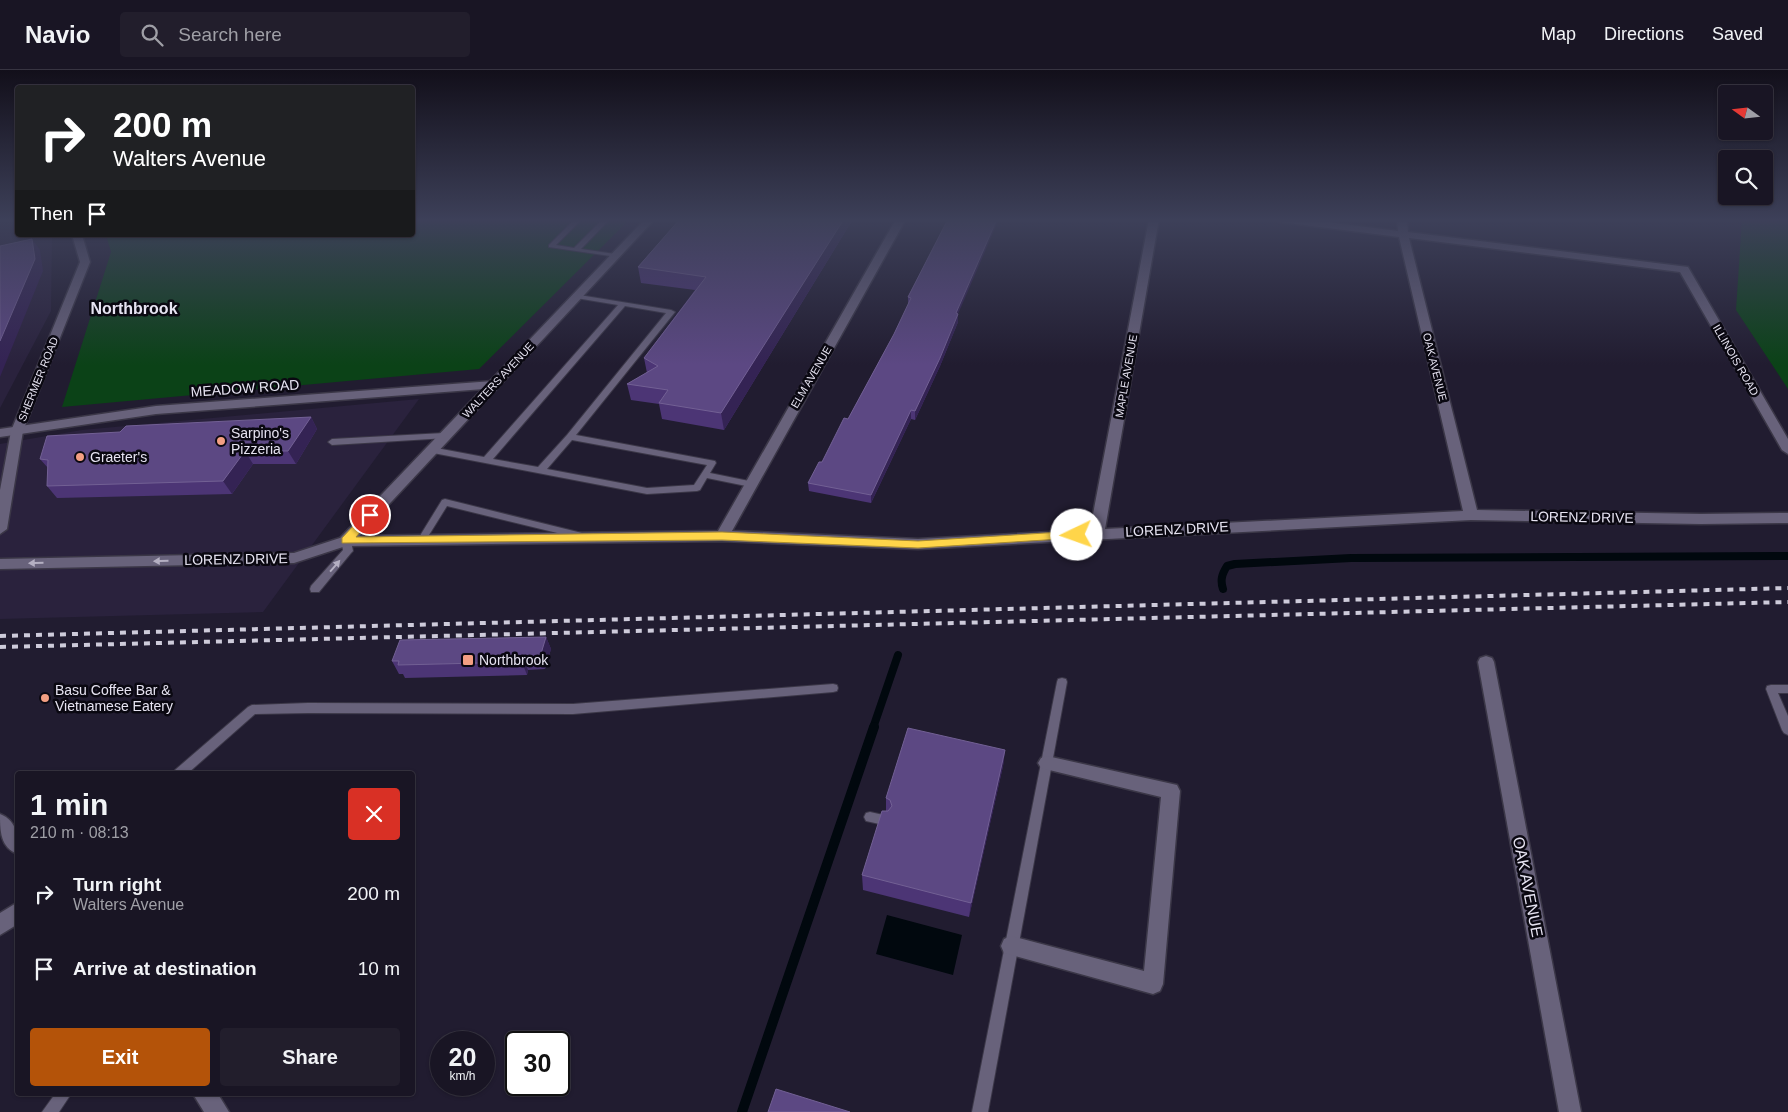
<!DOCTYPE html>
<meta charset="utf-8">
<style>
:root{--surface:#191524;--page:#221e2c;--text:#f1f3f6;--muted:#9f9fa6;--line:#373441;--accent:#b45309}
body{margin:0;font-family:Arial,sans-serif;background:var(--page);color:var(--text);height:100vh;display:flex;flex-direction:column;font-size:19px;white-space:nowrap}
*{box-sizing:border-box;margin:0}
p{font-size:16px;color:var(--muted)}
.icon{flex:none;width:28px;height:28px;fill:none;stroke:currentColor;stroke-width:2;stroke-linecap:round;stroke-linejoin:round}
.map{position:relative;flex:1;overflow:hidden}
.details{position:absolute;left:15px;top:701px;width:400px;height:325px;display:flex;flex-direction:column;background:var(--surface);border-radius:5px;box-shadow:0 1px 4px #0004,0 0 0 1px var(--line)}
.details>*{flex:none}
.hud{position:absolute;left:15px;top:15px;width:400px;height:152px;border-radius:5px;box-shadow:0 1px 4px #0004,0 0 0 1px var(--line);background:#202124;color:#fff;overflow:hidden}
.needle{width:32px;rotate:285deg}
.fabs{position:absolute;left:1718px;top:15px;display:grid;gap:10px}
.fabs a{display:grid;place-items:center;width:55px;height:55px;border-radius:5px;background:var(--surface);box-shadow:0 1px 4px #0004,0 0 0 1px var(--line);font-size:25px}
.speed{position:absolute;left:430px;top:961px;display:flex;gap:10px;font-size:25px;font-weight:700;text-align:center}
.speed>*{display:grid;place-content:center;width:65px;height:65px;border-radius:50%;background:var(--surface);box-shadow:0 1px 4px #0004,0 0 0 1px var(--line);line-height:1}
.speed small{font-size:12px;font-weight:400}
.speed .limit{border:2px solid #111;border-radius:8px;background:#fff;color:#111}
.pin{position:absolute;display:grid;place-items:center;width:42px;height:42px;color:#fff;margin:-21px;border:2px solid #fff;border-radius:50%;box-shadow:0 1px 5px #0007}
.me{position:absolute;width:55px;margin:-28px;rotate:267deg;stroke-linejoin:round;filter:drop-shadow(0 0 4px #0008)}
.turn{display:flex;align-items:center;gap:18px;height:105px;padding:0 15px;font-size:22px}
.turn .icon{width:65px;height:65px;stroke-width:2.5}
.turn b{display:block;font-size:35px;line-height:42px}
.then{display:flex;align-items:center;height:48px;padding:0 15px;background:#0003;gap:10px;font-size:19px}
.round{display:grid;place-items:center;flex:none;width:52px;height:52px;border-radius:5px;background:var(--page)}
.overview{display:flex;align-items:center;justify-content:space-between;height:85px;padding:0 15px}
h1{font-size:30px;font-weight:700;line-height:38px}
.button{display:flex;gap:10px;margin-top:auto;padding:10px 15px}
.button a{flex:1;height:58px;border-radius:5px;background:var(--accent);color:#fff;font-size:20px;font-weight:700;line-height:58px;text-align:center}
.button a+a{background:var(--page);color:var(--text)}
ul{padding:0;list-style:none}
li{display:flex;align-items:center;gap:15px;height:75px;padding:0 15px}
li div{flex:1}
li b{display:block;font-size:19px}
li em{font-style:normal}
header{display:flex;align-items:center;gap:30px;box-sizing:border-box;height:70px;padding:0 25px;background:var(--surface);border-bottom:1px solid var(--line)}
header strong{font-size:24px}
nav{display:flex;gap:28px;margin-inline-start:auto;font-size:18px}
.search{width:350px;height:45px;background:var(--page);display:flex;align-items:center;gap:12px;box-sizing:border-box;padding:0 18px;border-radius:5px;color:var(--muted);font-size:19px}
.map>svg:first-child{display:block}
.built{fill:#2a223d}
.green{fill:#0b4217}
.water{fill:#01080e}
.lines{fill:none;stroke-linecap:round;stroke-linejoin:round}
.stream-far1{stroke:#01080e;stroke-width:8}
.stream{stroke:#01080e;stroke-width:10}
.service-casing{stroke:#3b3747;stroke-width:2}
.minor-casing{stroke:#3b3747;stroke-width:3}
.tertiary-casing{stroke:#3b3747;stroke-width:3}
.secondary-casing{stroke:#3b3747;stroke-width:3}
.service{fill:#68627b;fill-rule:evenodd}
.minor{fill:#68627b;fill-rule:evenodd}
.tertiary{fill:#68627b;fill-rule:evenodd}
.secondary{fill:#68627b;fill-rule:evenodd}
.rail{stroke:#cecbda;stroke-width:4;stroke-dasharray:6 6;stroke-linecap:butt}
.wall{fill:#4c3575}
.shaded-wall{fill:#342354}
.building{fill:#5c4883;stroke:#726094}
.oneway{fill:#b4afc2}
.route{fill:#ffd54a;stroke:#a68a30}
.poi-dot{fill:#f39f83;stroke:#0a0811;stroke-width:2}
.labels{text-anchor:middle;dominant-baseline:central;stroke-width:5;stroke-linejoin:round;paint-order:stroke}
.far-street-label{font-size:11px;fill:#e6e3f1;stroke:#0a0811}
.street-label{font-size:14px;fill:#e6e3f1;stroke:#0a0811}
.poi-label{font-size:14px;fill:#e6e3f1;stroke:#0a0811;text-anchor:start}
.far-district-label{font-size:16px;font-weight:bold;fill:#e6e3f1;stroke:#0a0811}
.near-street-label{font-size:16px;fill:#e6e3f1;stroke:#0a0811}
</style>
<header>
<strong>Navio</strong>
<div class="search"><svg class="icon" aria-label="search" viewBox="0 0 24 24"><circle cx="10" cy="10" r="6"/><path d="M15 15l6 6"/></svg>Search here</div>
<nav><a>Map</a><a>Directions</a><a>Saved</a></nav>
</header>
<div class="map">
<svg width="1788" height="1042" viewBox="0 0 1788 1042">
<rect width="100%" height="100%" fill="#211c30"/>
<!-- built -->
<g class="built">
<polygon points="6,149 17,149 18,165 52,165 51,241 0,338 0,152"/>
<polygon points="419,329 263,542 0,549 0,374 82,360"/>
</g>
<!-- green -->
<g class="green">
<polygon points="413,149 630,149 479,299 62,337 111,182 106,165 412,165"/>
<polygon points="1742,149 1788,149 1788,319 1736,240"/>
</g>
<!-- water -->
<polygon class="water" points="887,845 962,865 953,905 876,884"/>
<g class="lines">
<!-- stream-far1 -->
<g class="stream-far1">
<path d="M 1223,519 C 1220,510 1222,504 1227,496 L 1235,494 L 1351,488 L 1788,486"/>
<polyline points="873,658 898,585"/>
</g>
<!-- stream -->
<polyline class="stream" points="742,1042 874,657"/>
<!-- service casing -->
<g class="service-casing">
<g id="service">
<polygon points="575,149 582,149 556,175 574,178 603,149 610,149 581,179 615,184 618,186 617,187 549,177 549,175"/>
<path d="M 573,224 L 671,240 L 675,242 L 576,365 L 715,391 L 716,393 L 710,403 L 754,412 L 755,414 L 754,416 L 751,417 L 707,408 L 700,420 L 697,421 L 647,424 L 428,382 L 427,380 L 431,377 L 484,387 L 618,235 L 576,228 L 573,228 ZM 625,236 L 666,243 L 567,365 L 538,397 L 493,389 ZM 572,370 L 707,395 L 694,415 L 647,418 L 547,399 Z"/>
<polygon points="444,363 448,366 447,368 332,375 328,372 332,369"/>
<polygon points="445,429 582,463 587,466 582,469 447,436 424,473 418,473 416,471 418,469 442,430"/>
<polygon points="346,468 351,471 353,481 351,483 319,522 311,522 310,519 311,516 343,480 341,471"/>
<polygon points="1062,608 1066,609 1067,612 988,1042 972,1042 1057,612 1058,609"/>
<polygon points="833,614 837,615 838,618 837,621 833,622 573,644 308,643 255,644 187,704 173,704 175,700 248,637 252,635 308,633 573,634"/>
<polygon points="1771,615 1788,615 1788,623 1778,623 1788,646 1788,665 1784,663 1782,660 1766,619 1767,616"/>
<polygon points="870,742 888,746 890,750 888,754 884,755 866,751 864,747 866,743"/>
<polygon points="55,1024 71,1024 59,1042 42,1042"/>
</g>
</g>
<!-- minor casing -->
<g class="minor-casing">
<g id="minor">
<polygon points="896,149 906,149 732,461 918,469 1090,460 1149,149 1159,149 1105,459 1463,441 1399,167 1280,152 1275,149 1303,149 1398,161 1397,149 1407,149 1408,162 1688,197 1788,369 1788,384 1782,380 1680,202 1409,168 1477,440 1701,444 1788,443 1788,453 1701,454 1471,450 918,479 722,471 346,476 294,493 0,499 0,489 294,483 346,466 718,461"/>
<polygon points="493,311 499,315 497,318 156,344 0,367 0,359 156,336"/>
<polygon points="1486,586 1492,588 1494,592 1581,1042 1559,1042 1478,592 1480,588"/>
<polygon points="1047,686 1177,715 1180,721 1163,914 1160,921 1153,924 1004,883 1001,876 1004,869 1011,866 1144,901 1161,727 1041,698 1038,693 1041,688"/>
</g>
</g>
<!-- tertiary casing -->
<g class="tertiary-casing">
<g id="tertiary">
<polygon points="645,149 655,149 351,475 341,475 339,471 341,467"/>
<polygon points="18,832 18,854 0,865 0,843"/>
</g>
</g>
<!-- secondary casing -->
<g class="secondary-casing">
<g id="secondary">
<polygon points="72,165 82,165 90,192 23,361 7,459 0,464 0,420 11,361 80,192"/>
<path d="M 0,744 C 18,751 18,768 18,784 C 0,778 0,760 0,744 Z"/>
<polygon points="193,1024 218,1024 229,1042 204,1042"/>
</g>
</g>
<!-- service -->
<use href="#service" class="service"/>
<!-- minor -->
<use href="#minor" class="minor"/>
<!-- tertiary -->
<use href="#tertiary" class="tertiary"/>
<!-- secondary -->
<use href="#secondary" class="secondary"/>
<!-- rail -->
<g class="rail">
<polyline points="0,566 1788,518"/>
<polyline points="0,577 1788,532"/>
</g>
</g>
<!-- wall -->
<g class="wall">
<polygon points="680,149 853,149 724,360 662,349 659,334 631,330 627,314 647,303 644,288 695,220 641,213 638,197"/>
<polygon points="948,149 958,244 958,252 940,296 915,350 911,349 871,433 809,421 808,413 822,392 848,349 894,264 908,235 908,227"/>
<polygon points="311,347 317,359 296,394 253,394 232,424 57,428 47,416 48,398 40,389 120,362"/>
<polygon points="546,567 551,579 545,599 528,600 527,605 405,608 403,604 399,604 392,591"/>
<polygon points="1005,680 1003,696 969,847 863,820 862,805 886,741 886,728"/>
</g>
<!-- shaded-wall -->
<g class="shaded-wall">
<polygon points="844,149 853,149 724,360 721,343"/>
<polygon points="997,149 999,149 958,244 958,252 940,296 915,350 915,341 956,243"/>
<polygon points="32,169 40,180 43,201 0,307 0,271"/>
<polygon points="911,340 911,349 871,433 871,425"/>
<polygon points="311,347 317,359 296,394 288,381"/>
<polygon points="245,381 253,394 232,424 223,411"/>
<polygon points="546,567 551,579 545,599 540,587"/>
<polygon points="523,587 528,600 527,605 522,592"/>
<polygon points="1005,680 1003,696 969,847 971,833"/>
</g>
<!-- building -->
<g class="building">
<polygon points="680,149 844,149 721,343 659,333 668,320 627,314 658,296 644,288 706,207 638,197"/>
<polygon points="948,149 997,149 956,243 958,244 940,288 915,341 911,340 871,425 808,413 819,392 822,392 844,348 848,349 894,264 911,228 908,227"/>
<polygon points="32,169 35,189 0,271 0,176"/>
<polygon points="311,347 288,381 245,381 223,411 47,416 48,390 40,389 47,366 120,362 126,356"/>
<polygon points="546,567 540,587 523,587 522,592 398,595 399,591 392,591 400,570"/>
<polygon points="908,658 1005,680 971,833 862,805 882,741 888,741 892,736 890,730 886,728"/>
<polygon points="776,1019 850,1042 768,1042"/>
</g>
<!-- one-way arrows -->
<defs><path id="oneway-solid" d="M-6-.8H1V-3.2L6.5 0L1 3.2V.8H-6Z" transform="scale(1.25)"/></defs>
<g class="oneway">
<use href="#oneway-solid" transform="translate(161 491) rotate(179)"/>
<use href="#oneway-solid" transform="translate(36 493) rotate(179)"/>
<use href="#oneway-solid" transform="translate(335 496) rotate(-49)"/>
</g>
<!-- sky -->
<linearGradient id="sky" x2="0" y2="1"><stop stop-color="#120f1a"/><stop offset="0.51" stop-color="#3d4059"/><stop offset="1" stop-color="#3d4059" stop-opacity="0"/></linearGradient>
<rect width="1788" height="295" fill="url(#sky)"/>
<!-- route -->
<polygon class="route" points="370,441 375,445 356,467 722,462 918,471 1077,461 1083,465 1077,468 918,478 722,470 342,473 342,468 366,442"/>
<!-- markers -->
<g class="poi-dot">
<circle cx="221" cy="371" r="5"/>
<circle cx="80" cy="387" r="5"/>
<rect x="462" y="584" width="12" height="12" rx="2.5"/>
<circle cx="45" cy="628" r="5"/>
</g>
<g class="labels">
<!-- far-street labels -->
<g class="far-street-label">
<text transform="translate(1736 290) rotate(60)">ILLINOIS ROAD</text>
<text transform="translate(1435 297) rotate(76)">OAK AVENUE</text>
<text transform="translate(1126 306) rotate(-80)">MAPLE AVENUE</text>
<text transform="translate(811 307) rotate(-60)">ELM AVENUE</text>
<text transform="translate(38 309) rotate(-68)">SHERMER ROAD</text>
<text transform="translate(498 310) rotate(-47)">WALTERS AVENUE</text>
</g>
<!-- street labels -->
<g class="street-label">
<text transform="translate(245 318) rotate(-4)">MEADOW ROAD</text>
<text transform="translate(1582 447) rotate(1)">LORENZ DRIVE</text>
<text transform="translate(1177 459) rotate(-3)">LORENZ DRIVE</text>
<text transform="translate(236 489) rotate(-1)">LORENZ DRIVE</text>
</g>
<!-- poi labels -->
<g class="poi-label">
<text x="231" y="363">Sarpino's<tspan x="231" dy="16">Pizzeria</tspan></text>
<text x="90" y="387">Graeter's</text>
<text x="479" y="590">Northbrook</text>
<text x="55" y="620">Basu Coffee Bar &amp;<tspan x="55" dy="16">Vietnamese Eatery</tspan></text>
</g>
<!-- far-district labels -->
<g class="far-district-label">
<text x="134" y="238">Northbrook</text>
</g>
<!-- near-street labels -->
<g class="near-street-label">
<text transform="translate(1528 817) rotate(79)">OAK AVENUE</text>
</g>
</g>
</svg>
<div class="fabs">
<a><svg class="needle" viewBox="-14 -14 28 28"><path d="M0-13l5 13h-10z" fill="#e53935"/><path d="M0 13l5-13h-10z" fill="#9f9fa6"/></svg></a>
<a><svg class="icon" aria-label="search" viewBox="0 0 24 24"><circle cx="10" cy="10" r="6"/><path d="M15 15l6 6"/></svg></a>
</div>
<div class="speed"><div>20<small>km/h</small></div><div class="limit">30</div></div>
<div class="pin" style="left:370px;top:445px;background:#d93025"><svg class="icon" aria-label="arrive" viewBox="0 0 24 24"><path d="M6 21V4h12l-3 4 3 4H6"/></svg></div>
<svg class="me" style="left:1077px;top:465px" viewBox="-20 -20 40 40"><circle r="19" fill="#fff"/><path d="M0-13L10 11 0 6-10 11z" fill="#ffd54a"/></svg>
<div class="hud">
<div class="turn"><svg class="icon" aria-label="right" viewBox="0 0 24 24"><path d="M7 20v-9h11M14 6l5 5-5 5"/></svg><div><b>200 m</b>Walters Avenue</div></div>
<div class="then">Then<svg class="icon" aria-label="arrive" viewBox="0 0 24 24"><path d="M6 21V4h12l-3 4 3 4H6"/></svg></div>
</div>
<section class="details">
<div class="overview"><div><h1>1 min</h1><p>210 m · 08:13</p></div><a class="round" style="background:#d93025;color:#fff"><svg class="icon" aria-label="close" viewBox="0 0 24 24"><path d="M6 6l12 12M18 6L6 18"/></svg></a></div>
<ul>
<li><svg class="icon" aria-label="right" viewBox="0 0 24 24"><path d="M7 20v-9h11M14 6l5 5-5 5"/></svg><div><b>Turn right</b><p>Walters Avenue</p></div><em>200 m</em></li>
<li><svg class="icon" aria-label="arrive" viewBox="0 0 24 24"><path d="M6 21V4h12l-3 4 3 4H6"/></svg><div><b>Arrive at destination</b></div><em>10 m</em></li>
</ul>
<div class="button"><a>Exit</a><a>Share</a></div>
</section>
</div>
